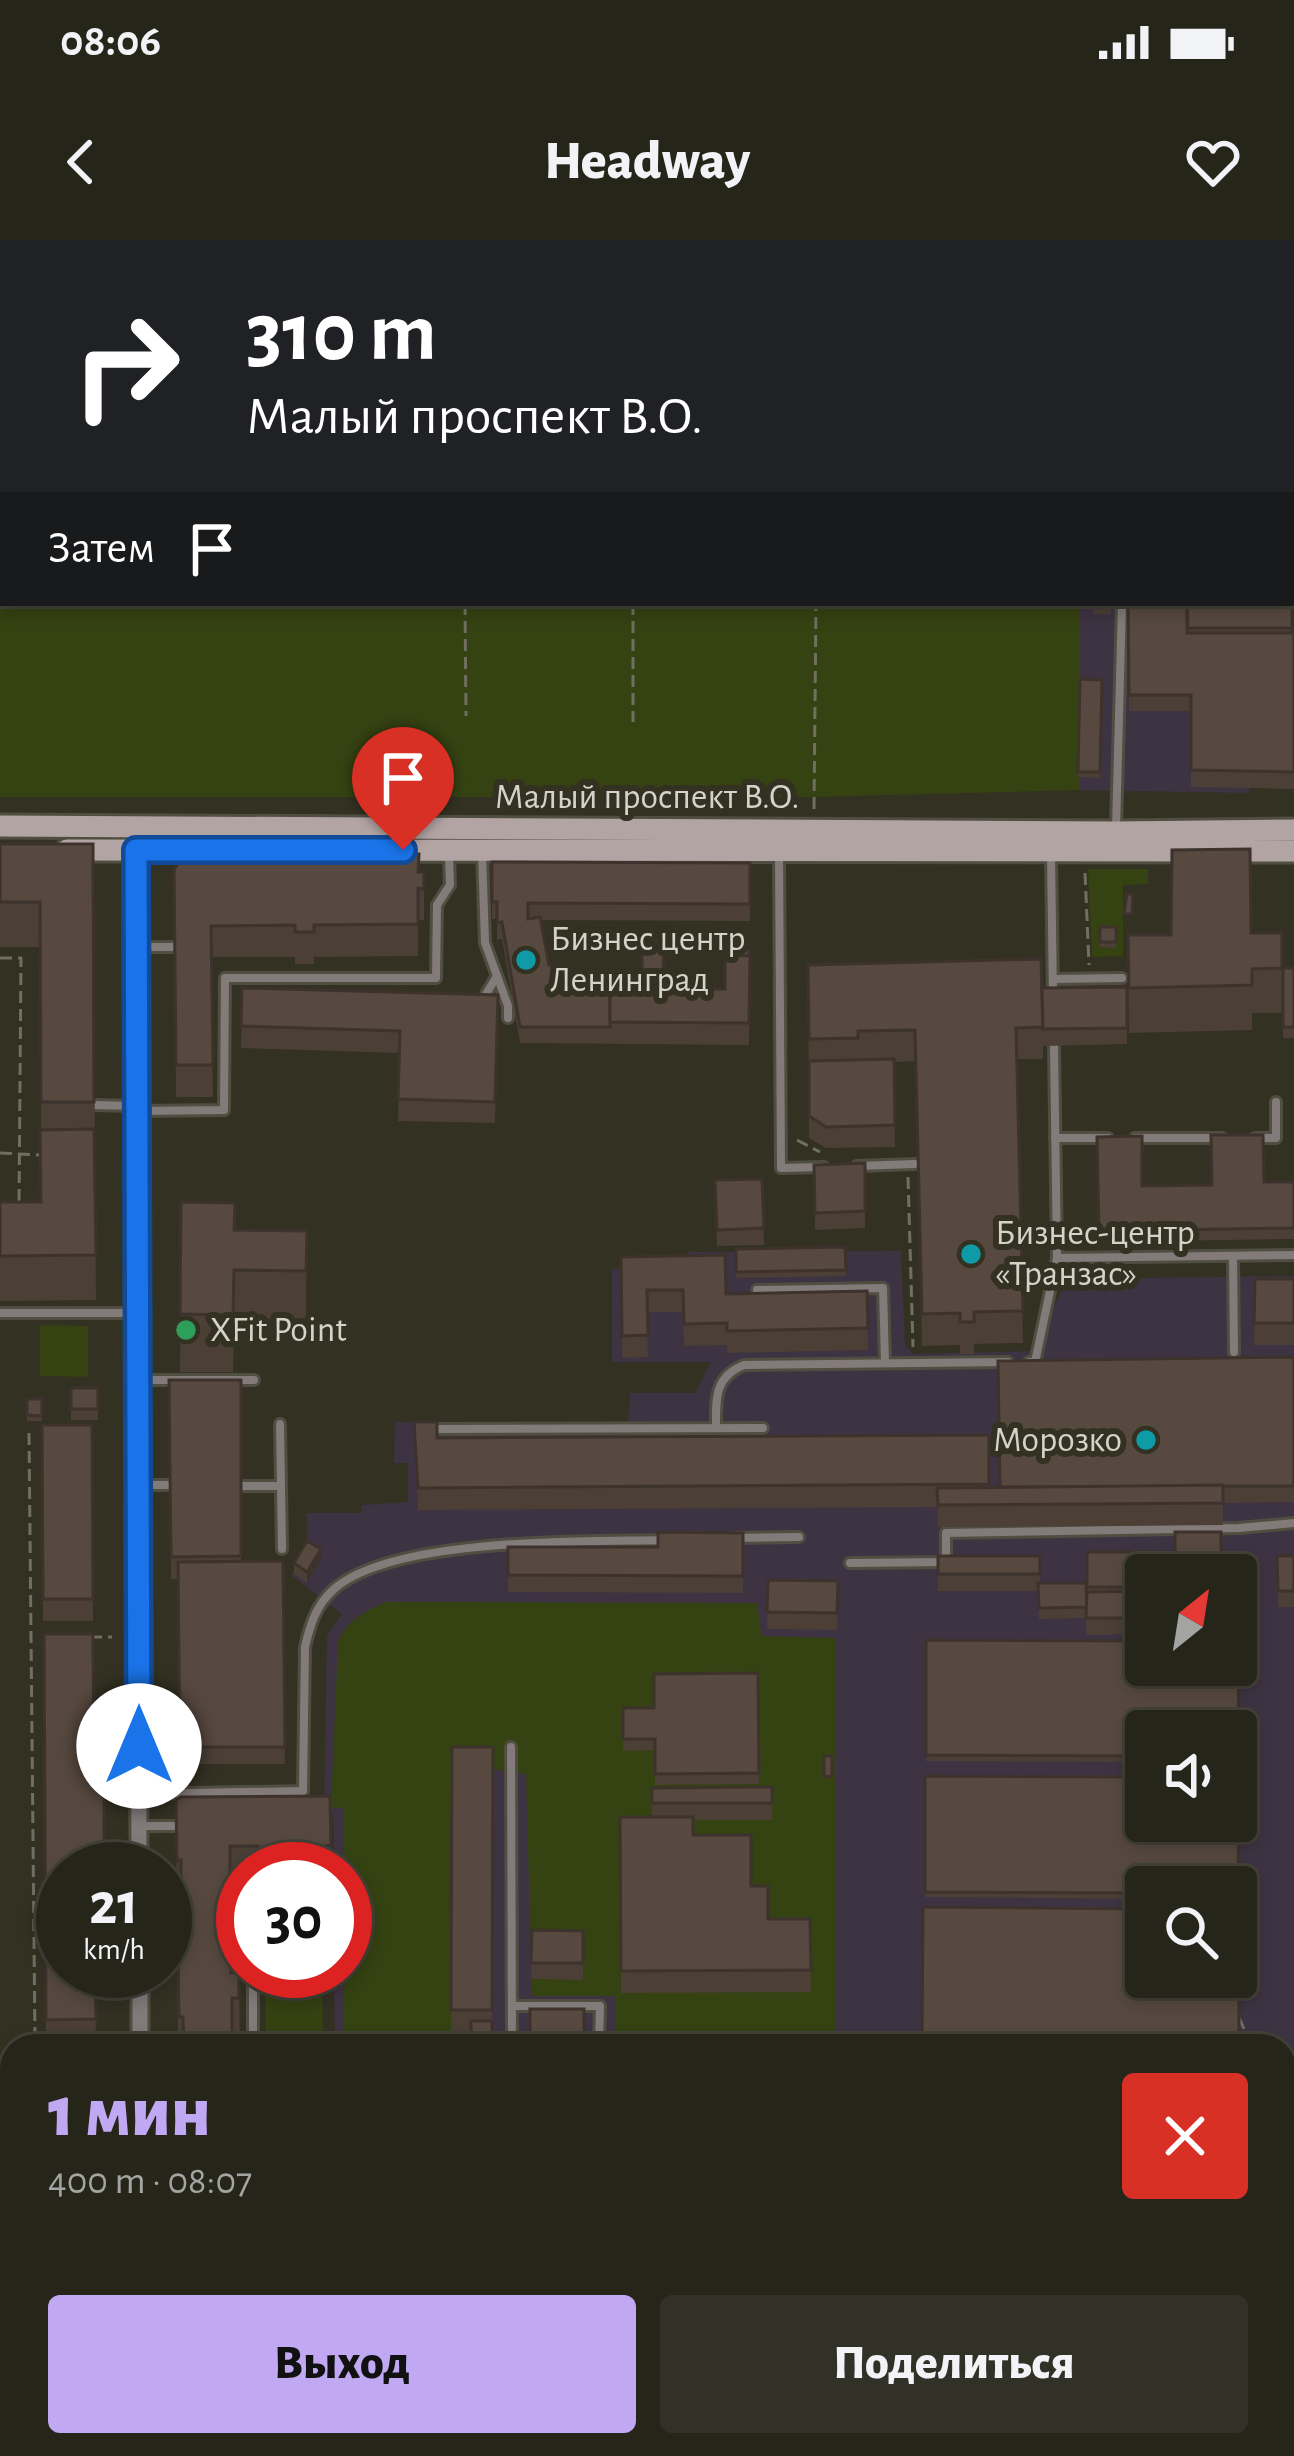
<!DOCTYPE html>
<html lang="ru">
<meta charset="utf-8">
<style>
:root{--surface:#26251a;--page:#323127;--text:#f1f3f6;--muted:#a4a5a2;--line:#424239;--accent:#c1a8f3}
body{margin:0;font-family:"Alegreya Sans",sans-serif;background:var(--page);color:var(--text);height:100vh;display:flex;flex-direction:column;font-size:45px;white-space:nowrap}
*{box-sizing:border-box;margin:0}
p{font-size:39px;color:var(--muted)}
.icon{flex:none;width:66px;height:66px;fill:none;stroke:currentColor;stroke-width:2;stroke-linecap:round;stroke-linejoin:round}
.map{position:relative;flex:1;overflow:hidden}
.panel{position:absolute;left:0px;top:1794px;width:1296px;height:423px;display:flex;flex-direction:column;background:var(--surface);border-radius:36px 36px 0 0;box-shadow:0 6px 18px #0003,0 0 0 3px var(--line)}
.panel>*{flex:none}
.guide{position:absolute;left:0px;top:0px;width:1296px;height:366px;box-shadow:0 6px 18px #0003,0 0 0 3px var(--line);background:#202124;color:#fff;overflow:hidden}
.needle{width:78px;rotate:30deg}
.controls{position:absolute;left:1125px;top:1314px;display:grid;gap:24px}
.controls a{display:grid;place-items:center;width:132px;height:132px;border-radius:12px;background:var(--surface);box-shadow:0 6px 18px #0003,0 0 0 3px var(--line);font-size:60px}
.speed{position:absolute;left:36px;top:1602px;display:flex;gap:24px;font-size:60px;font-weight:700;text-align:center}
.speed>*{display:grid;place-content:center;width:156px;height:156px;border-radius:50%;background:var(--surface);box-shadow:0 6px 18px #0003,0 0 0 3px var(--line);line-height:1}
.speed small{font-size:30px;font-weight:400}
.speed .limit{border:18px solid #d22;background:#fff;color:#111}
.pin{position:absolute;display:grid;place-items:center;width:102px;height:102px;color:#fff;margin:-123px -51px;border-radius:50% 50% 50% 0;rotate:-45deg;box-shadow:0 0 12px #0007}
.pin .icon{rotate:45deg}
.me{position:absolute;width:132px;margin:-66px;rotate:0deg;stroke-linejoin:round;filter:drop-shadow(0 0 9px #0008)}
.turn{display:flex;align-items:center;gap:42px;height:252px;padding:0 48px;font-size:54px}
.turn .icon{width:156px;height:156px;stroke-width:2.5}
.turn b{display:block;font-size:84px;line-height:102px}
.then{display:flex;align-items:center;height:114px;padding:0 48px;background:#0003;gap:24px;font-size:45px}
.round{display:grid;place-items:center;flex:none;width:126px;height:126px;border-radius:12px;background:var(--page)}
.headline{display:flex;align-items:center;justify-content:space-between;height:204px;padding:0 48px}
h1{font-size:72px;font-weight:800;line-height:90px;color:var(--accent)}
.button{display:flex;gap:24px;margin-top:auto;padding:24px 48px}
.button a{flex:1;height:138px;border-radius:12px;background:var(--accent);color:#111;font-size:48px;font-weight:800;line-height:138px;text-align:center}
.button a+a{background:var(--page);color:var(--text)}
.status{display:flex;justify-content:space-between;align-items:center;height:84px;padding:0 60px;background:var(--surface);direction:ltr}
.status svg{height:33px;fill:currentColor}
header{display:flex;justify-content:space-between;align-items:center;height:156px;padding:0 48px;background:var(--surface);font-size:54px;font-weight:800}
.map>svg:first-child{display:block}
.industrial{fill:#3e3342;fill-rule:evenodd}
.green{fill:#354212}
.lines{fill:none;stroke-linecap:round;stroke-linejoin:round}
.lane-casing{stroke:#504e40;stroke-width:14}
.street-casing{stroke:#504e40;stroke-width:21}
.secondary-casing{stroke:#504e40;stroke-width:27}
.path{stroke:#716f62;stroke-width:3;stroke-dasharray:12 6;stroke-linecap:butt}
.lane{stroke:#837a7a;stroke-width:8}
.street{stroke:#837a7a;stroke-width:15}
.secondary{stroke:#b3a4a4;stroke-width:21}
.tram{stroke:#7f7d71;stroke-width:3}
.wall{fill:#4b3f36}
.shaded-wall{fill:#3d332c}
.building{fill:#57493f;stroke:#3d332c;stroke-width:3}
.route-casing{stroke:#114b97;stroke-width:30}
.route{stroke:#1a73e8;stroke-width:21}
.culture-dot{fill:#0f9aa8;stroke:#333122;stroke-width:4.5}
.leisure-dot{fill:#2e9e5b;stroke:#333122;stroke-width:4.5}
.labels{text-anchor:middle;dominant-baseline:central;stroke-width:12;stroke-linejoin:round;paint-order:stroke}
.street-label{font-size:36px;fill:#d4d2c9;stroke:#333122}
.poi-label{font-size:36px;fill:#d4d2c9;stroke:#333122;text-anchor:start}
</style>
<div class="status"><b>08:06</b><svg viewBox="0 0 49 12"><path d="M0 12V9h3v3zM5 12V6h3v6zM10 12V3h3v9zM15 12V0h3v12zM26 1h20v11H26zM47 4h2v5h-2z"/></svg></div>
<header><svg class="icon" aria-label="back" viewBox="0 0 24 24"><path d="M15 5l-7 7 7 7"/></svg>Headway<svg class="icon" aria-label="heart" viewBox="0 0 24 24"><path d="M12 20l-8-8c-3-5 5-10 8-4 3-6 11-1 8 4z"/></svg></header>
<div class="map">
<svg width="1294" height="2216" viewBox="0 0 1294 2216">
<rect width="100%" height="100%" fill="#333122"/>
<!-- industrial -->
<g class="industrial">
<polygon points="1080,363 1292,363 1248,411 1249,553 1080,550"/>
<path d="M 901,1011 L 905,1105 L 913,1114 L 1033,1111 L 1067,1039 L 1294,1036 L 1294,1950 L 1284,1950 L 1284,1806 L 335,1806 L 334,1731 L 345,1731 L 345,1629 L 334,1629 L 333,1574 L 324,1573 L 327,1396 L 342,1374 L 291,1335 L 307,1308 L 307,1273 L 361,1273 L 362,1265 L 408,1262 L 408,1223 L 394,1223 L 395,1182 L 628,1182 L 630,1153 L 695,1153 L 711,1122 L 612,1122 L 612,1029 L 687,1029 L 688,1012 ZM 1146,1335 L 1236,1335 L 1236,1425 L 1146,1425 ZM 1146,1491 L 1236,1491 L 1236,1581 L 1146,1581 ZM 1146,1647 L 1236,1647 L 1236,1737 L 1146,1737 Z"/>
</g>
<!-- green -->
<g class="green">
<polygon points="0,0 1080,0 3,3 3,363 1080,363 1080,550 814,557 0,557"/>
<polygon points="1088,629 1148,629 1148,644 1123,645 1123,716 1092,717"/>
<polygon points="40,1085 88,1086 88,1137 40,1136"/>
<path d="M 385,1362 L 757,1363 L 762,1396 L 835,1398 L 836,1806 L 615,1806 L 615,1756 L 532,1756 L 526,1534 L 493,1529 L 471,1806 L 344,1806 L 344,1569 L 331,1567 L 338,1402 C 348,1380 364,1372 385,1362 Z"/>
<polygon points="265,1731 322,1731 323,1806 266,1806"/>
<polygon points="12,2068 12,2205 115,2205 115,2216 0,2216 0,2069"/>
</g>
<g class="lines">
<!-- lane casing -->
<g class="lane-casing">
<g id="lane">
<polyline points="1118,0 1118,3"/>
<polyline points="1116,589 1122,363"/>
<polyline points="482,612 485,703 508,766 508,778"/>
<polyline points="779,614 781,928 824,927"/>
<polyline points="1051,616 1053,757"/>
<polyline points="138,707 174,707"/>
<polyline points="1053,739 1122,738"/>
<polyline points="486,754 497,736"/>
<polyline points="1054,806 1057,1018 1294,1015"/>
<polyline points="94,865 134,866"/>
<polyline points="137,871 224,870 225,738 436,738 437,665 450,645 449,615"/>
<polyline points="1055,898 1108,898"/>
<polyline points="1135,898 1222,898"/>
<polyline points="1255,898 1276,898 1276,862"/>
<polyline points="857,926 915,924"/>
<polyline points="1233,1016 1234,1112"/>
<polyline points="757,1050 883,1048 885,1123"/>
<polyline points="0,1073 136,1073"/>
<polyline points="1029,1122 1035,1122 1057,1018"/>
<polyline points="139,1140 254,1140"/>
<polyline points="280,1184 282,1309"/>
<path d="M 716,1188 C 716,1159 714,1137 744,1125 L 1008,1122"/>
<polyline points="429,1189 763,1188"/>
<polyline points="140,1245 170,1245"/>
<polyline points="241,1246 281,1246"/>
<polyline points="733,1298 799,1297"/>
<polyline points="850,1323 946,1322 946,1293 1239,1288 1294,1283"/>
<polyline points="511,1507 512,1806"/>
<path d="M 141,1554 L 303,1551 L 305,1407 C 310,1385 316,1365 334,1349 C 394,1297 584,1302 664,1300"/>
<polyline points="141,1586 186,1586"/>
<polyline points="253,1731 253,1806"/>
<polyline points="512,1766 600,1766 599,1806"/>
<polyline points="0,1869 2,2042"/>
<path d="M 995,2213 C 1019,2213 1039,2206 1063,2206"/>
<polyline points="687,2216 735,2215"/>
<polyline points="1212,2216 1212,2208 1294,2208"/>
</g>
</g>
<!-- street casing -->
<g class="street-casing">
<g id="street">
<polyline points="136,600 139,1629"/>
<polyline points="140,1731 140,1806"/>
<polyline points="1065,2205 1065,2216"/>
<polyline points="141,2216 141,2205"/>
</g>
</g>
<!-- secondary casing -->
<g class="secondary-casing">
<g id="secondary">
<polyline points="0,586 1116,592 1294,590"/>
<polyline points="67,610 1294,611"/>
<polyline points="1284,2006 1294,2006"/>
<polyline points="0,2007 12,2007"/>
<polyline points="0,2043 12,2043"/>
<polyline points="1284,2043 1294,2043"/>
<polyline points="592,2205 592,2216"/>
</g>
</g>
<!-- path -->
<g class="path">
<polyline points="52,3 53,0"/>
<polyline points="103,3 104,0"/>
<polyline points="203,3 204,0"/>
<polyline points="293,3 294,0"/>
<polyline points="362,3 363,0"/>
<polyline points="412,3 413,0"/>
<polyline points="474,3 474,0"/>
<polyline points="552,3 552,0"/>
<polyline points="639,3 639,0"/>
<polyline points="667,3 667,0"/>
<polyline points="730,3 730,0"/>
<polyline points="843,3 843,0"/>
<polyline points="0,29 3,29"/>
<polyline points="0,309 3,309"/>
<polyline points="465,363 466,476"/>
<polyline points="633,363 633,482"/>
<polyline points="814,569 816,363"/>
<polyline points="1085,633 1089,725"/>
<polyline points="0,718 21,718 19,966"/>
<polyline points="797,900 820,912"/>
<polyline points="0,913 40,915"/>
<polyline points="908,937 913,1107"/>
<polyline points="29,1193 35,1802"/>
<polyline points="90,1397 112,1397"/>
<polyline points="1239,1778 1252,1806"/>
<polyline points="1291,1934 1294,1934"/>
<polyline points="0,2105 12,2106"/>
<polyline points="103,2205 104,2216"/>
</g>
<!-- lane -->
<use href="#lane" class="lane"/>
<!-- street -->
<use href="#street" class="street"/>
<!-- secondary -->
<use href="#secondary" class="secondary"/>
<!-- tram -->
<g class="tram">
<polyline points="1291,1932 1294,1989"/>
<polyline points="0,2030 12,2030"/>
<polyline points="1284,2030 1294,2030"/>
<polyline points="581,2205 581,2216"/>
<polyline points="602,2205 602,2216"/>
</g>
</g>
<!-- wall -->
<g class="wall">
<polygon points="1294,341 1294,549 1191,547 1191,471 1129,471 1128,363"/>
<rect x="1093" y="363" width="18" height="11"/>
<polygon points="1080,439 1102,440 1100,538 1078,537"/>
<polygon points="0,604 93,604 96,1060 0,1061 0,962 40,962 41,890 40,707 0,707"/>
<polygon points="492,622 750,623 750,681 540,680 549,725 563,750 610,751 663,741 701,749 725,749 750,737 749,805 520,803 502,699 497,700 497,679 492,679"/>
<polygon points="174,629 424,632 424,680 418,680 418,716 314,717 314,724 295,724 295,717 211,717 213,857 176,857"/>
<polygon points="1100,687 1116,687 1116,708 1100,707"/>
<polygon points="1282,693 1282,773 1252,773 1252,790 1129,793 1128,695"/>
<polygon points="808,725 1042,748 1127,747 1127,804 1043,806 1043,819 1017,819 1023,1103 974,1104 974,1114 960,1114 960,1105 922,1106 915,821 894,822 895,907 826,908 809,898"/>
<rect x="1283" y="728" width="11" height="70"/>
<polygon points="242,748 498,755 495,883 398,881 400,813 241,808"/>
<polygon points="1097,897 1142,946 1294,942 1294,999 1099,1002"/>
<polygon points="865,923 865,988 815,990 814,925"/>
<polygon points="762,939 764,1005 717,1006 715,940"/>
<polygon points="181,962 235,990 307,991 306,1089 234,1088 233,1132 180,1132"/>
<polygon points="845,1007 846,1036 736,1038 736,1009"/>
<polygon points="621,1017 726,1054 867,1051 868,1110 727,1113 727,1105 684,1106 683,1072 647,1072 648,1117 622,1118"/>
<polygon points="1255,1039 1294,1039 1294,1105 1254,1105"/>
<polygon points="1294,1117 1294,1262 1223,1263 1223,1285 938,1287 938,1267 418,1270 414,1182 437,1198 989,1195 989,1247 999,1247"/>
<polygon points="169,1140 241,1140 241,1321 283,1321 285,1524 190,1524 190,1542 180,1542 178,1339 171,1339"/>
<rect x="71" y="1148" width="27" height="32"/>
<rect x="27" y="1159" width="15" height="22"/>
<polygon points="42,1185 92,1185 93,1381 43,1381"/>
<polygon points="1221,1292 1146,1335 1146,1394 1086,1395 1086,1378 1039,1379 1038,1351 938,1351 938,1316 1040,1316 1040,1343 1086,1343 1087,1312 1175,1312"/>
<polygon points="743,1293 743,1353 508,1352 508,1307 658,1307"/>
<polygon points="1277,1316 1294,1316 1294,1367 1278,1367"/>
<polygon points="321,1320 307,1343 294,1334 294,1323"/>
<polygon points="768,1340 838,1341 837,1390 767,1389"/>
<polygon points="44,1394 63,1629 95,1731 96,1801 46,1802"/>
<polygon points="926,1400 1239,1402 1238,1523 1236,1523 1236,1491 1146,1491 1146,1522 926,1521"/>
<polygon points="758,1433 759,1544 655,1545 655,1510 623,1511 623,1468 654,1468"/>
<polygon points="452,1507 493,1507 492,1806 471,1792 451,1792"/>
<polygon points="925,1536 1239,1538 1238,1660 1236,1660 1236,1647 1146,1647 1146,1659 925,1657"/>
<polygon points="772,1547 772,1580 693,1580 693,1595 751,1646 768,1679 810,1679 811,1752 621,1753 620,1577 652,1577 652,1548"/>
<polygon points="330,1556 331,1629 243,1629 243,1651 230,1651 230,1655 238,1655 238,1725 231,1725 231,1733 239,1733 240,1806 178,1806 176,1560"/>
<polygon points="923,1667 1239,1670 1239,1802 922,1799"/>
<polygon points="532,1690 583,1691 583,1740 531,1739"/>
<rect x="1284" y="2045" width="10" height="153"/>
</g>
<!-- shaded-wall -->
<polygon class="shaded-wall" points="321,1309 321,1320 307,1343 307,1332"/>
<!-- building -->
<g class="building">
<rect x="1127" y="0" width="59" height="3"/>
<rect x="1186" y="0" width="104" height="3"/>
<polygon points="1293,341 1294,341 1294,393 1292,393"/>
<polygon points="1128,363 1187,363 1187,393 1294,393 1294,532 1191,530 1191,455 1129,455"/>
<polygon points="1187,363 1292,363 1292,388 1188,388"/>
<polygon points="1080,439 1102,440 1100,532 1078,532"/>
<polygon points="0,604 93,604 94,862 41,862 40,662 0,662"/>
<polygon points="1250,609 1251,693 1282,693 1282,728 1252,729 1252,745 1129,748 1128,695 1171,695 1172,610"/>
<polygon points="419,614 418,632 424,632 424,649 418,648 418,684 314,685 314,692 295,692 295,685 211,686 213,825 176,825 174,629 183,617"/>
<polygon points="492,622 750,623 750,664 528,663 528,679 540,677 549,725 557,724 563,750 610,751 610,787 520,787 502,682 497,683 497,662 492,662"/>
<polygon points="1127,654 1133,654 1132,674 1124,674"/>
<rect x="1100" y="687" width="16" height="15"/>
<polygon points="642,694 664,694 663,741 642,741"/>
<polygon points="731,709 749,709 749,716 731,715"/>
<polygon points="725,715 750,716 749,783 610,782 610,740 701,742 701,749 725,749"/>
<polygon points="1041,719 1043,787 1016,788 1023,1071 974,1072 974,1082 960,1082 960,1073 922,1074 915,790 858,791 858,798 809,799 808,725"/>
<rect x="1283" y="728" width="11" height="59"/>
<polygon points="1127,747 1127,788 1043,789 1042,748"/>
<polygon points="242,748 498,755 495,862 398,859 400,791 241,786"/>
<polygon points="894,819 895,885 826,887 809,876 809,821"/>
<polygon points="94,889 96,1015 0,1016 0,962 41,962 40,890"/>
<polygon points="1211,895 1263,895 1264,942 1294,942 1294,988 1099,991 1097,897 1142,896 1142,946 1212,945"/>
<polygon points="865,923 865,971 815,973 814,925"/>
<polygon points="762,939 764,988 717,990 715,940"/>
<polygon points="181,962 235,963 234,990 307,991 306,1031 234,1030 233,1075 180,1074"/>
<polygon points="845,1007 846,1030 736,1032 736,1009"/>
<polygon points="725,1015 726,1054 867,1051 868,1088 727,1091 727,1083 684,1084 683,1050 647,1050 648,1095 622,1096 621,1017"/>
<polygon points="1255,1039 1294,1039 1294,1083 1254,1083"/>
<polygon points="1294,1117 1294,1246 1000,1247 998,1121"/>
<polygon points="169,1140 241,1140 241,1316 171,1317"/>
<rect x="71" y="1148" width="27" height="21"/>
<polygon points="27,1159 42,1159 42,1176 27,1175"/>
<polygon points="414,1182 437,1182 437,1198 989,1195 989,1244 418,1248"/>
<polygon points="42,1185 92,1185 93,1359 43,1359"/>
<polygon points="1223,1245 1223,1263 938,1265 937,1248"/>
<polygon points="658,1292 743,1293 743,1336 508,1335 508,1307 658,1307"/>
<polygon points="1175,1292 1221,1292 1221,1312 1225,1312 1225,1335 1146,1335 1146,1347 1087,1347 1087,1312 1175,1312"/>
<polygon points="307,1301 321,1309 307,1332 294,1323"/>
<rect x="938" y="1316" width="102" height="18"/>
<polygon points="1277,1316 1294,1316 1294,1351 1278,1351"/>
<polygon points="283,1321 285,1507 189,1507 190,1525 180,1526 178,1322"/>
<polygon points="768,1340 838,1341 837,1373 767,1372"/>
<polygon points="1038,1343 1086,1343 1087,1367 1039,1368"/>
<polygon points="1146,1351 1146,1378 1086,1378 1087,1352"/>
<polygon points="44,1394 93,1394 94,1541 104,1541 104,1629 63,1629 63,1731 95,1731 96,1779 46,1780"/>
<polygon points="926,1400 1146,1401 1146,1425 1236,1425 1236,1402 1239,1402 1238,1517 1236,1517 1236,1491 1146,1491 1146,1516 926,1515"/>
<polygon points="758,1433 759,1533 655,1534 655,1499 623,1499 623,1468 654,1468 654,1434"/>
<polygon points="452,1507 493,1507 492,1770 451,1770"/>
<polygon points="824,1516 832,1516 832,1536 824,1537"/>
<polygon points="925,1536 1146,1537 1146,1581 1236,1581 1236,1538 1239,1538 1238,1654 1236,1654 1236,1647 1146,1647 1146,1653 925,1652"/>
<polygon points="772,1547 772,1563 652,1563 652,1548"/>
<polygon points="330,1556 331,1605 309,1609 309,1614 269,1615 269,1609 258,1610 258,1606 230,1606 230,1655 238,1655 238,1680 231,1680 231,1733 239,1733 239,1758 232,1758 232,1803 240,1803 240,1806 184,1806 183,1777 179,1777 178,1717 183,1717 182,1697 178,1697 177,1638 181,1638 181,1620 177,1621 176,1560 181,1557"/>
<polygon points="620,1577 693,1577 693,1595 751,1595 751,1646 768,1646 768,1679 810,1679 811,1730 621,1731"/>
<polygon points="923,1667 1146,1669 1146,1737 1236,1737 1236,1670 1239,1670 1239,1796 922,1795"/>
<polygon points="532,1690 583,1691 583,1723 531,1723"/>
<rect x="530" y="1769" width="54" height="37"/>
<rect x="471" y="1781" width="21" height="25"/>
<rect x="921" y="1799" width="15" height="7"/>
<polygon points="1038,1801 1149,1802 1149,1806 1038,1806"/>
<rect x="1284" y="2045" width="10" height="131"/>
<rect x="214" y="2205" width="323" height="11"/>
<rect x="637" y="2205" width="38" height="11"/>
<rect x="729" y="2205" width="276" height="11"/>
<rect x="1147" y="2205" width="49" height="11"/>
</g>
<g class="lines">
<!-- route casing -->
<g class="route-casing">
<polyline id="route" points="139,1506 136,610 403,610"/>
</g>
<!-- route -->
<use href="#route" class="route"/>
</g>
<!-- markers -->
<g class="culture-dot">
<circle cx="526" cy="720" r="12"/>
<circle cx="971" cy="1014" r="12"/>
<circle cx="1146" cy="1200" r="12"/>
</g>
<circle class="leisure-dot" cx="186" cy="1090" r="12"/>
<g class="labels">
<!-- street labels -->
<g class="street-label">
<text x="647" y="557">Малый проспект В.О.</text>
</g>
<!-- poi labels -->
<g class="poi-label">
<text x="550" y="699">Бизнес центр<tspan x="550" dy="41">Ленинград</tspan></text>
<text x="995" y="993">Бизнес-центр<tspan x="995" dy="41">«Транзас»</tspan></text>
<text x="210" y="1090">XFit Point</text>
<text x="1122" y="1200" text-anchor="end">Морозко</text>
</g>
</g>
</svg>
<div class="controls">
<a><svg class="needle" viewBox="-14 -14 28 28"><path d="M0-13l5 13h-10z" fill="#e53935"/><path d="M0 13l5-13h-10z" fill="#a4a5a2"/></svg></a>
<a><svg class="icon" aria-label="sound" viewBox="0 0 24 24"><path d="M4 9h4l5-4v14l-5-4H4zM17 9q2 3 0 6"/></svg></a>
<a><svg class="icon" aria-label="search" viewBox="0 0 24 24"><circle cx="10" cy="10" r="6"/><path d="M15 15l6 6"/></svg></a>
</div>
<div class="speed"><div>21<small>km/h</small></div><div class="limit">30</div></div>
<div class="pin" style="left:403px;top:610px;background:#d93025"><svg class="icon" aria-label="arrive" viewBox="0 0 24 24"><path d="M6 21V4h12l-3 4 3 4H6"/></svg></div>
<svg class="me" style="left:139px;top:1506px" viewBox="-20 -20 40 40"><circle r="19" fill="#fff"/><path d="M0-13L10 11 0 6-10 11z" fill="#1a73e8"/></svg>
<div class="guide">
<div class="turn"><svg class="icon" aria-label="right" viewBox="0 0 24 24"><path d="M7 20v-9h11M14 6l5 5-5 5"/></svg><div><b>310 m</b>Малый проспект В.О.</div></div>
<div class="then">Затем<svg class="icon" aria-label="arrive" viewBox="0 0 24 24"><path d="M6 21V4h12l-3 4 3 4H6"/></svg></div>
</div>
<section class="panel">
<div class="headline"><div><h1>1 мин</h1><p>400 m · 08:07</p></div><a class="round" style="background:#d93025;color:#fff"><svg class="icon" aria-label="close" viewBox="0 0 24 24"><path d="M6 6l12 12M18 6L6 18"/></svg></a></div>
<div class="button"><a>Выход</a><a>Поделиться</a></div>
</section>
</div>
